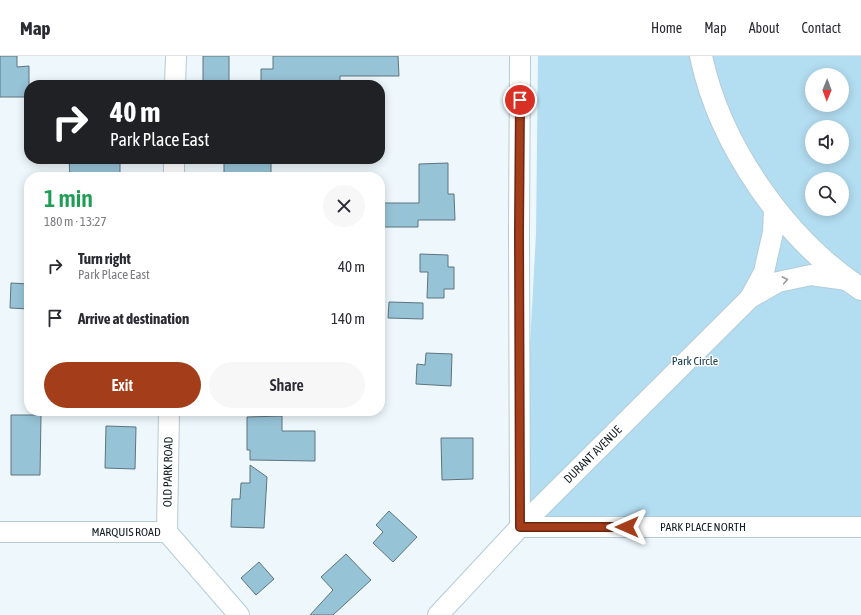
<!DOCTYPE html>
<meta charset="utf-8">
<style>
:root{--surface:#fff;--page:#f7f7f7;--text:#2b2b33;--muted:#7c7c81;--line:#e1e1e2;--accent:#a43d1a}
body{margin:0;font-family:"Asap Condensed",sans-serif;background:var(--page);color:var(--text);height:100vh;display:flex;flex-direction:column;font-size:15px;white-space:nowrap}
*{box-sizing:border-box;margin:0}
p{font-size:13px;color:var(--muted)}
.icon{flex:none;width:22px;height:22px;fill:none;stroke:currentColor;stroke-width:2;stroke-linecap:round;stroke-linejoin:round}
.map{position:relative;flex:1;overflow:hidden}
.drawer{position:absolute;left:24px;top:116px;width:361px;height:244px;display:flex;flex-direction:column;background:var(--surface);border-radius:16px;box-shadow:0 2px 10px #0003}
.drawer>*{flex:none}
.banner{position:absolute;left:24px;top:24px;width:361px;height:84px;border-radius:16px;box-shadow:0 2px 10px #0003;background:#202124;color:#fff;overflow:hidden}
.needle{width:26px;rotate:181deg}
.controls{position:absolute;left:805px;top:12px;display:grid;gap:8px}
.controls a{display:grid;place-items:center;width:44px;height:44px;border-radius:50%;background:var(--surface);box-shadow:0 2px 10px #0003;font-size:20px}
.pin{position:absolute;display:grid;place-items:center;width:34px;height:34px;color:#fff;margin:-17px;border:2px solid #fff;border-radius:50%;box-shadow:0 1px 4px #0007}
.me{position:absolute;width:44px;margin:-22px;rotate:270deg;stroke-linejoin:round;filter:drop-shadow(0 0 3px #0008)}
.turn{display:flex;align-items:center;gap:14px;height:84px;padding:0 20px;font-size:18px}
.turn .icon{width:52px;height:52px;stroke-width:2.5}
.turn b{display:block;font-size:28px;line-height:34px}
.round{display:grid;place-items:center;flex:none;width:42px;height:42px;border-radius:21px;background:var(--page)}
.headline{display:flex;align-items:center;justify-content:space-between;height:68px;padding:0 20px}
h1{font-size:24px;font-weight:600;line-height:30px;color:#1e9e55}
.cta{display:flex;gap:8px;margin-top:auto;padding:8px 20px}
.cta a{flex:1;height:46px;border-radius:24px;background:var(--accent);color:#fff;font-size:16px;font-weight:600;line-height:46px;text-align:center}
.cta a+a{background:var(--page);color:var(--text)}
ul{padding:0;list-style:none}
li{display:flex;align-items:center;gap:12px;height:52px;padding:0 20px}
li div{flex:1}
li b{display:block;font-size:15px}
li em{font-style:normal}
header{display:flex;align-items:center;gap:24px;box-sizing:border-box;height:56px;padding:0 20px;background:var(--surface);border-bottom:1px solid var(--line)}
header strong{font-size:19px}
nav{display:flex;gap:22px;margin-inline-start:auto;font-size:14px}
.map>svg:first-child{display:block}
.green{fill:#b3ddf1;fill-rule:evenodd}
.building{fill:#97c3d7;stroke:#5d747f}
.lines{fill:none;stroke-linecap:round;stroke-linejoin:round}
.minor-casing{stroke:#b3ccd8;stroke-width:22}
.secondary-casing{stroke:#b3ccd8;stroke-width:24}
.minor{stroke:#fff;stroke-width:20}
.secondary{stroke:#fff;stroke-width:22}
.oneway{stroke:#959a9c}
.route-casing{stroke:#6b2811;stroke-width:10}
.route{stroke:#a43d1a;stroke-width:7}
.labels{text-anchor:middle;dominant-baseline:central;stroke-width:3;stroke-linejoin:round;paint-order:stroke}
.park-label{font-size:12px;fill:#113847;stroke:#fff}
.street-label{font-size:12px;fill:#141e22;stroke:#fff}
</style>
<header>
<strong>Map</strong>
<nav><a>Home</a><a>Map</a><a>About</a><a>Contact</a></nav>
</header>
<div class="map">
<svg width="861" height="559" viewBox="0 0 861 559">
<rect width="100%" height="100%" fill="#edf7fc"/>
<!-- green -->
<path class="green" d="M 538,0 L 861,0 L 861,471 L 520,471 L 536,178 ZM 812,19 L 842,19 L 842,49 L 812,49 ZM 812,71 L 842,71 L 842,101 L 812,101 ZM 812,123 L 842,123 L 842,153 L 812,153 Z"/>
<!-- building -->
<g class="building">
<polygon points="0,0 17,0 17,11 29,10 29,41 0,41"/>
<rect x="203" y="0" width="26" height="29"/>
<polygon points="273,0 398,0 399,20 340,20 340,29 261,29 261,13 273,13"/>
<polygon points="69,103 120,103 120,121 70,121"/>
<rect x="224" y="103" width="47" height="18"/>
<polygon points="448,107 448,138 454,138 455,164 418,164 418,171 380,171 380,147 419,147 419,108"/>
<polygon points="420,198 448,199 448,211 454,211 454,233 444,233 444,242 427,242 428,216 420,216"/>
<polygon points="11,227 29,228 29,253 10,252"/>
<polygon points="389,246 423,247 423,263 388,262"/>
<polygon points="426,297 452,298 451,330 416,328 417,308 425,309"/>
<polygon points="11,359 41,359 40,419 11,419"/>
<polygon points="282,360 282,375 315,375 315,405 250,404 250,394 247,394 247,361"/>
<polygon points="106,370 136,371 135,413 105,412"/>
<polygon points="441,382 473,382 473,423 442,424"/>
<polygon points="250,409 267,421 264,472 231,471 232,443 240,443 241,427 250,427"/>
<polygon points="389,455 417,481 393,506 373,487 383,476 376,469"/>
<polygon points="346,498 371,524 333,559 310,559 333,534 321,521"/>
<polygon points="259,506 274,523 256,539 241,522"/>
</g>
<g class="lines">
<!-- minor casing -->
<g class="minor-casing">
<g id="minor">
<path id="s1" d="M 520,0 L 519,176 L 520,471 L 861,471"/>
<polyline points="175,29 176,0"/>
<polyline points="174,121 174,103"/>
<polyline points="750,242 764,216 773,176 774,153"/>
<path id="s2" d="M 0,476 L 167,476 L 239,559"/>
<path id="s3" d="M 167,476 L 169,355"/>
<path id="s4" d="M 438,559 L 520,471 L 750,242 L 778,226 L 811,219 L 847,224"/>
</g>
</g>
<!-- secondary casing -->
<g class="secondary-casing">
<path id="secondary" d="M 701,0 C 720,90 785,183 861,233"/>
</g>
<!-- minor -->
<use href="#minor" class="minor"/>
<!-- secondary -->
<use href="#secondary" class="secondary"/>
</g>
<!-- one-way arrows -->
<defs><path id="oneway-chevron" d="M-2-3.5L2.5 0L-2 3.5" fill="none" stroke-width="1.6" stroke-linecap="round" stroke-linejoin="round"/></defs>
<use class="oneway" href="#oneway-chevron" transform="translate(785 224) rotate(-11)"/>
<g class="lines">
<!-- route casing -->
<g class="route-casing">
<polyline id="route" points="520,44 519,176 520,471 627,471"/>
</g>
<!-- route -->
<use href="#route" class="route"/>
</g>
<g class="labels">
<!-- park labels -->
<g class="park-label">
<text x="695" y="305">Park Circle</text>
</g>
<!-- street labels -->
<g class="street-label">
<text stroke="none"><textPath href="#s4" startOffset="223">DURANT AVENUE</textPath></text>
<text stroke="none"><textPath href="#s3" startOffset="60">OLD PARK ROAD</textPath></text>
<text stroke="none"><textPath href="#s1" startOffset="654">PARK PLACE NORTH</textPath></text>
<text stroke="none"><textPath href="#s2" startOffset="126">MARQUIS ROAD</textPath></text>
</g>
</g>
</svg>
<div class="controls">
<a><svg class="needle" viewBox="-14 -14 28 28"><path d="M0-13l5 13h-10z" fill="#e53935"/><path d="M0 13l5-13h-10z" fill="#7c7c81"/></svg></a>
<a><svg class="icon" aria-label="sound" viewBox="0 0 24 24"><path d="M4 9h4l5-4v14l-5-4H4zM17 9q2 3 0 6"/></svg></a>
<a><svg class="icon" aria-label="search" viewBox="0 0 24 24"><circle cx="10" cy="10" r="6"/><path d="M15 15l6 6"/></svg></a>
</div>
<div class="pin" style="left:520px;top:44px;background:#d93025"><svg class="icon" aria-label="arrive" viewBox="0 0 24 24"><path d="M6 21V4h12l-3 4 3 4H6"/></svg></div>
<svg class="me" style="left:627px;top:471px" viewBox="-20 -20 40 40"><path d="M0-17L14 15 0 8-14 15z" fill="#a43d1a" stroke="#fff" stroke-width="4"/></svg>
<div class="banner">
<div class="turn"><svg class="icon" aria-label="right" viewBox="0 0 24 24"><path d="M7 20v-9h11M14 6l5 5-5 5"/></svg><div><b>40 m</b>Park Place East</div></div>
</div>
<section class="drawer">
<div class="headline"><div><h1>1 min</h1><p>180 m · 13:27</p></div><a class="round"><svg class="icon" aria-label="close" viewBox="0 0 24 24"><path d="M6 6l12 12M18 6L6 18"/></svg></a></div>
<ul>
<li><svg class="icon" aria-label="right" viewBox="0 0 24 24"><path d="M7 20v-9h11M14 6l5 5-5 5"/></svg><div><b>Turn right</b><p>Park Place East</p></div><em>40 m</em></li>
<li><svg class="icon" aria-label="arrive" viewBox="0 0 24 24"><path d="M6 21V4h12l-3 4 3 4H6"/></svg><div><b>Arrive at destination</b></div><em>140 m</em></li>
</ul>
<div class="cta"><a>Exit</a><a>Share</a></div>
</section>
</div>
